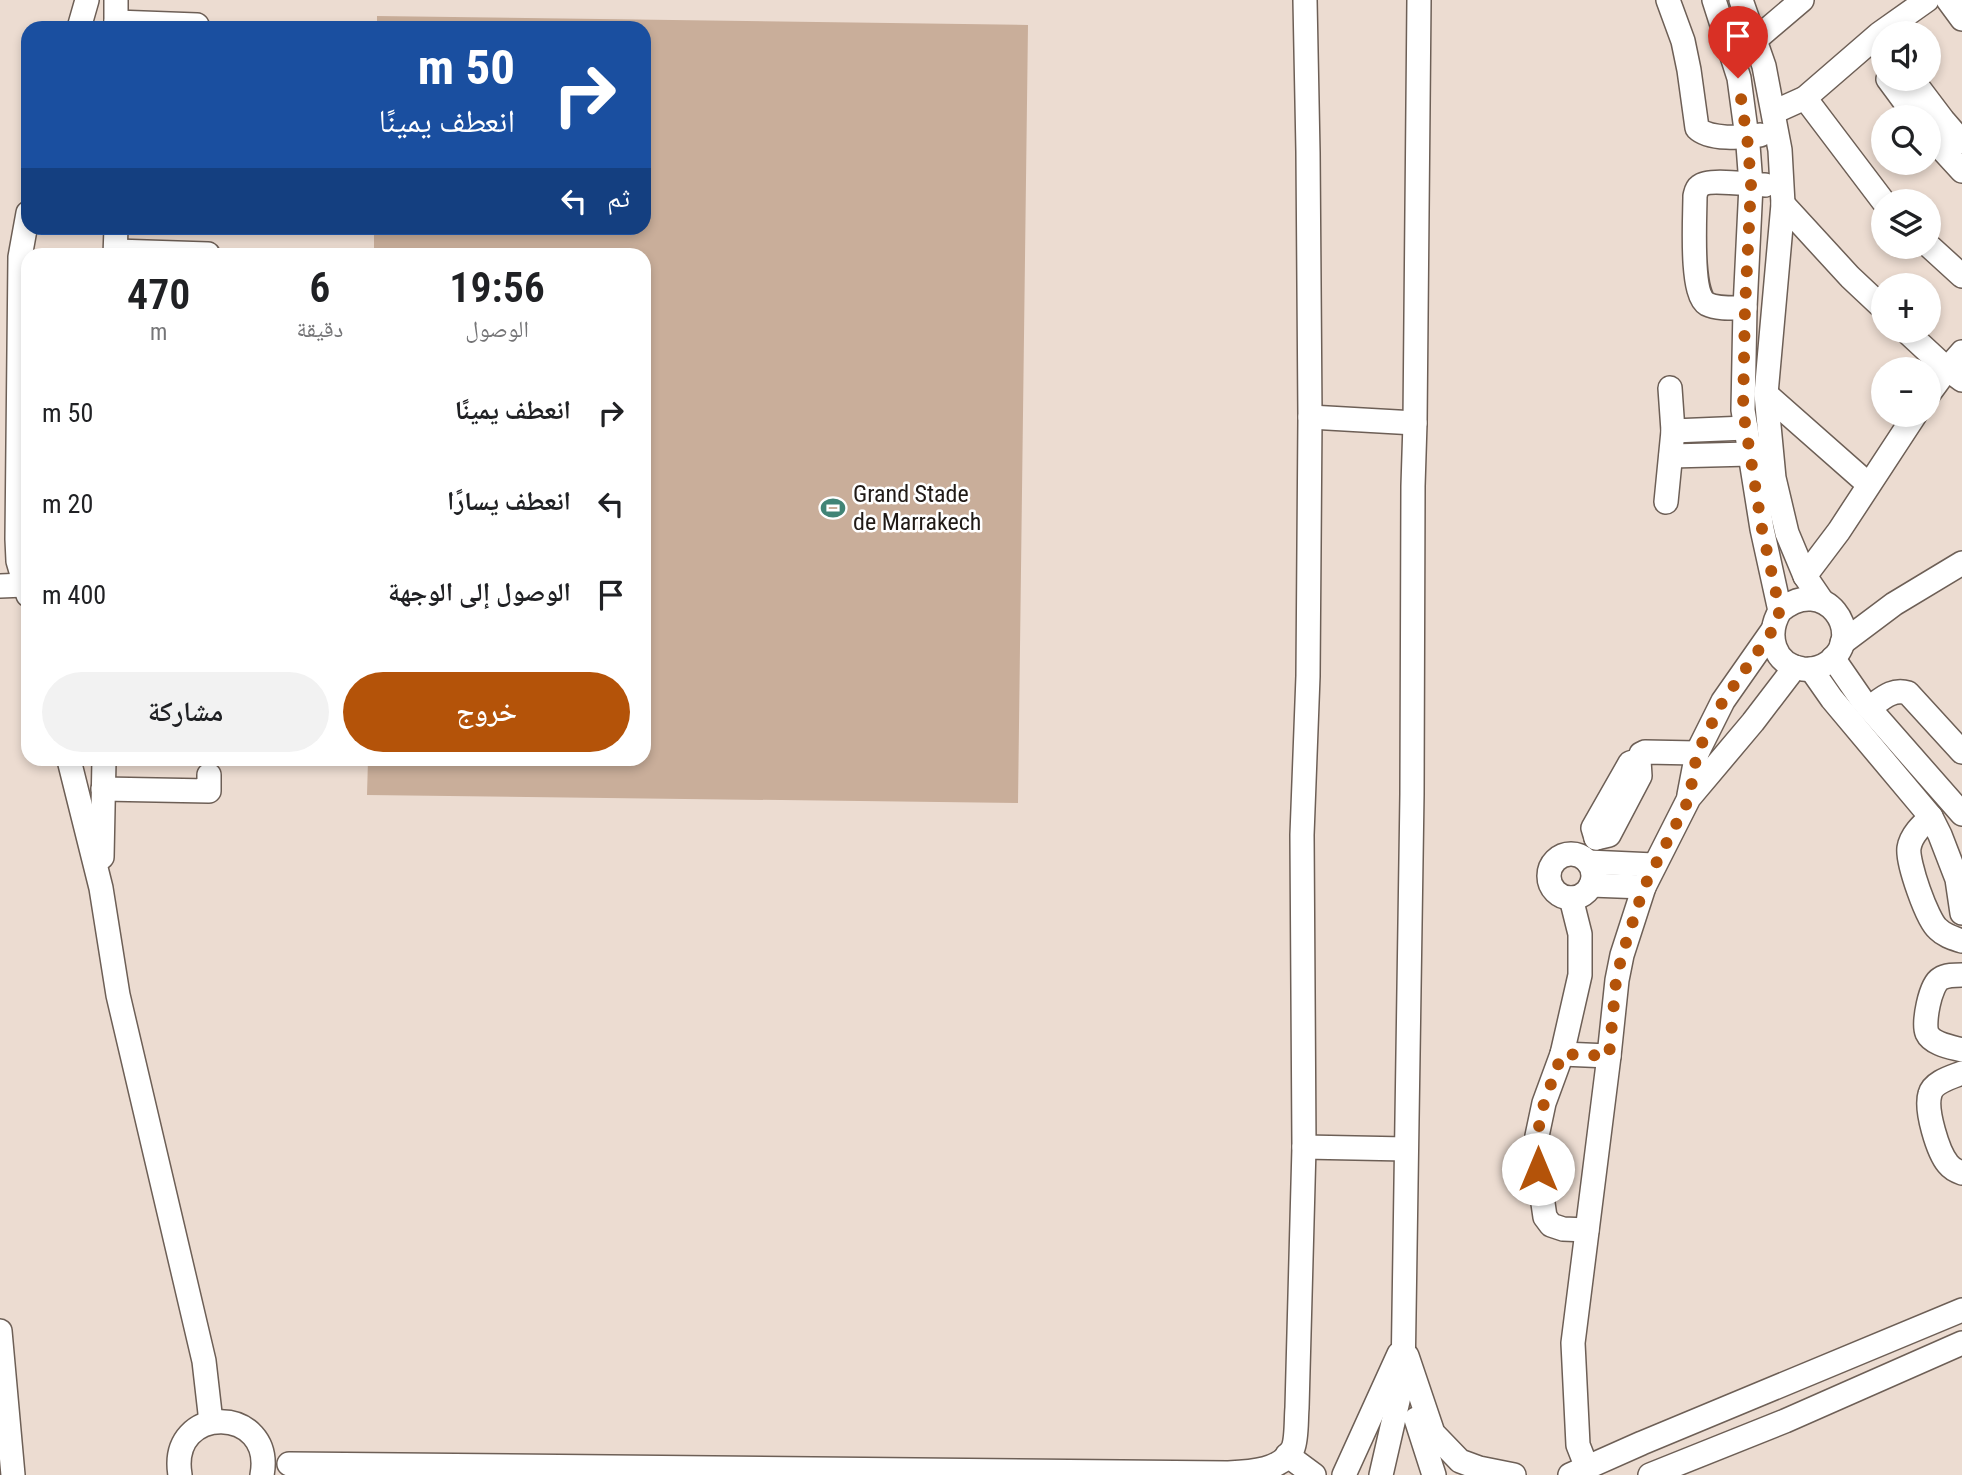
<!DOCTYPE html>
<html lang="ar">
<meta charset="utf-8">
<style>
:root{--surface:#fff;--page:#f2f2f2;--text:#202124;--muted:#757577;--accent:#b45309}
body{margin:0;font-family:"Roboto Condensed","Noto Naskh Arabic",sans-serif;background:var(--page);color:var(--text);direction:rtl;height:100vh;display:flex;flex-direction:column;font-size:26px;white-space:nowrap}
*{box-sizing:border-box;margin:0}
p{font-size:23px;color:var(--muted)}
.icon{flex:none;width:38px;height:38px;fill:none;stroke:currentColor;stroke-width:2;stroke-linecap:round;stroke-linejoin:round}
.map{position:relative;flex:1;overflow:hidden;direction:ltr}
.sheet{position:absolute;left:21px;top:248px;width:630px;height:518px;display:flex;flex-direction:column;background:var(--surface);border-radius:21px;box-shadow:0 4px 10px #0003;direction:rtl}
.sheet>*{flex:none}
.top-card{position:absolute;left:21px;top:21px;width:630px;height:214px;border-radius:21px;box-shadow:0 4px 10px #0003;direction:rtl;background:#1a4fa0;color:#fff;overflow:hidden}
.controls{position:absolute;left:1871px;top:21px;display:grid;gap:14px}
.controls a{display:grid;place-items:center;width:70px;height:70px;border-radius:50%;background:var(--surface);box-shadow:0 4px 10px #0003;font-size:35px}
.pin{position:absolute;display:grid;place-items:center;width:60px;height:60px;color:#fff;margin:-72px -30px;border-radius:50% 50% 50% 0;rotate:-45deg;box-shadow:0 0 7px #0007}
.pin .icon{rotate:45deg}
.me{position:absolute;width:77px;margin:-38px;rotate:0deg;stroke-linejoin:round;filter:drop-shadow(0 0 5px #0008)}
.turn{display:flex;align-items:center;gap:24px;height:147px;padding:0 21px;font-size:32px}
.turn .icon{width:91px;height:91px;stroke-width:2.5}
.turn b{display:block;font-size:49px;line-height:60px}
.then{display:flex;align-items:center;height:66px;padding:0 21px;background:#0003;gap:14px;font-size:26px}
.eta{display:flex;justify-content:space-evenly;align-items:center;height:119px;text-align:center}
.eta b{font-size:42px;font-weight:600;line-height:49px}
.button{display:flex;gap:14px;margin-top:auto;padding:14px 21px}
.button a{flex:1;height:80px;border-radius:42px;background:var(--accent);color:#fff;font-size:28px;font-weight:600;line-height:80px;text-align:center}
.button a+a{background:var(--page);color:var(--text)}
ul{padding:0;list-style:none}
li{display:flex;align-items:center;gap:21px;height:91px;padding:0 21px}
li div{flex:1}
li b{display:block;font-size:26px}
li em{font-style:normal}
.map>svg:first-child{display:block}
.green{fill:#c9ae9a}
.lines{fill:none;stroke-linecap:round;stroke-linejoin:round}
.minor-casing{stroke:#6d5f56;stroke-width:26}
.minor{stroke:#fff;stroke-width:23}
.route{stroke:#b45309;stroke-width:12;stroke-dasharray:0 21.6}
.labels{text-anchor:middle;dominant-baseline:central;stroke-width:5;stroke-linejoin:round;paint-order:stroke}
.poi-label{font-size:24px;fill:#201a16;stroke:#fff;text-anchor:start}
</style>
<div class="map">
<svg width="1962" height="1475" viewBox="0 0 1962 1475">
<rect width="100%" height="100%" fill="#ecdcd1"/>
<!-- green -->
<polygon class="green" points="377,16 1028,25 1018,803 367,795 368,760 644,760 644,256 374,255 374,228 644,228 644,28 377,28"/>
<g class="lines">
<!-- minor casing -->
<g class="minor-casing">
<g id="minor">
<path d="M 1668,0 L 1683,41 L 1689,70 L 1697,128 C 1709,140 1743,138 1760,135"/>
<path d="M 1714,0 L 1739,78 L 1748,145 L 1751,185 L 1745,308 L 1743,410 L 1762,529 L 1780,611 C 1766,634 1773,665 1803,669 C 1813,670 1822,667 1829,662 C 1867,634 1824,573 1780,611"/>
<polyline points="1741,0 1764,66 1780,150 1783,204 1766,394 1774,478 1787,533 1805,576 1822,601"/>
<polyline points="1948,0 1962,19"/>
<polyline points="116,22 197,25"/>
<polyline points="79,28 87,0"/>
<polyline points="116,28 116,0"/>
<polyline points="1755,40 1802,0"/>
<polyline points="1888,79 1916,117"/>
<polyline points="1912,79 1943,120 1962,142"/>
<polyline points="1805,98 1883,201"/>
<polyline points="1774,112 1805,98 1879,34 1927,0"/>
<polyline points="1928,134 1962,171"/>
<polyline points="1783,204 1850,277 1883,308"/>
<polyline points="28,213 20,257 17,539 18,561 28,595"/>
<polyline points="1928,245 1962,276"/>
<polyline points="116,251 208,254"/>
<polyline points="115,256 116,228"/>
<path d="M 1745,308 C 1734,308 1717,309 1707,304 C 1690,294 1695,217 1695,196 C 1696,192 1696,189 1700,186 C 1709,178 1751,185 1765,185"/>
<polyline points="1906,331 1947,369 1962,380"/>
<polyline points="1766,394 1868,484"/>
<polyline points="1928,395 1947,369 1962,352"/>
<polyline points="1310,417 1415,423"/>
<polyline points="1673,431 1746,428"/>
<polyline points="1671,456 1750,454"/>
<polyline points="1666,502 1673,431 1670,388"/>
<polyline points="1805,576 1839,531 1915,415"/>
<polyline points="0,586 25,585"/>
<polyline points="1842,643 1894,604 1962,563"/>
<polyline points="1833,658 1862,700 1962,814"/>
<polyline points="1811,669 1832,699 1931,817 1940,835 1957,879 1962,913"/>
<path d="M 1869,708 C 1882,699 1892,688 1908,693 L 1962,752"/>
<polyline points="69,760 101,888 118,995 204,1361 211,1422"/>
<polyline points="103,789 209,791 209,775"/>
<polyline points="1689,795 1697,753 1723,701 1772,631"/>
<path d="M 1931,817 C 1922,825 1911,835 1909,848 C 1907,862 1927,920 1938,929 C 1945,936 1953,938 1962,941"/>
<polyline points="1596,838 1593,828 1630,763 1639,760 1641,754 1645,752 1697,753"/>
<polyline points="1596,838 1609,835 1640,776 1639,760"/>
<circle cx="1571" cy="876" r="22"/>
<polyline points="102,857 104,760"/>
<polyline points="1588,862 1654,865"/>
<polyline points="1591,885 1644,887"/>
<polyline points="1571,898 1580,934 1580,975 1562,1054 1544,1103 1537,1136 1538,1169 1545,1217 1551,1225 1563,1229 1587,1230"/>
<path d="M 1962,975 C 1955,975 1946,975 1940,979 C 1930,985 1923,1023 1927,1033 C 1932,1044 1951,1047 1962,1050"/>
<polyline points="1562,1054 1609,1056"/>
<path d="M 1962,1073 C 1952,1077 1933,1082 1930,1094 C 1925,1110 1938,1152 1948,1164 C 1952,1169 1956,1171 1962,1173"/>
<polyline points="1304,1147 1406,1149"/>
<polyline points="0,1331 13,1475"/>
<polyline points="1407,1356 1433,1433 1460,1461 1479,1468 1514,1475"/>
<polyline points="1416,1419 1434,1475"/>
<polyline points="1287,1455 1314,1475"/>
<path d="M 289,1464 L 1227,1473 C 1250,1472 1282,1471 1293,1448 C 1297,1439 1296,1418 1297,1408 L 1304,1147 L 1302,835 L 1308,676 L 1310,417 L 1308,152 L 1305,0"/>
<polyline points="1587,1468 1578,1445 1573,1343 1609,1056 1617,980 1622,955 1644,887 1689,798 1753,722 1795,667"/>
<path d="M 180,1475 C 168,1403 275,1405 262,1475"/>
<polyline points="1344,1475 1399,1354"/>
<polyline points="1381,1475 1403,1379 1412,794 1413,486 1415,423 1419,0"/>
<polyline points="1570,1475 1642,1443 1962,1310"/>
<polyline points="1650,1475 1785,1421 1962,1343"/>
</g>
</g>
<!-- minor -->
<use href="#minor" class="minor"/>
</g>
<g class="lines">
<!-- route -->
<polyline class="route" points="1538,1169 1537,1136 1544,1103 1562,1054 1609,1056 1616,981 1622,955 1644,887 1689,799 1697,753 1723,701 1772,631 1775,620 1780,611 1762,529 1743,410 1745,308 1751,185 1748,145 1738,78"/>
</g>
<!-- icons -->
<defs>
<g id="stadium-bare" transform="scale(1.89)"><path d="M0-5a6.5 5 0 1 0 0 10a6.5 5 0 1 0 0-10ZM-3.5-1.8h7v3.6h-7Z" fill="#418476" stroke="#fff" stroke-width="2.5" paint-order="stroke"/></g>
</defs>
<g fill-rule="evenodd">
<use href="#stadium-bare" x="833" y="508"/>
</g>
<g class="labels">
<!-- poi labels -->
<g class="poi-label">
<text x="853" y="494">Grand Stade<tspan x="853" dy="28">de Marrakech</tspan></text>
</g>
</g>
</svg>
<div class="controls">
<a><svg class="icon" aria-label="sound" viewBox="0 0 24 24"><path d="M4 9h4l5-4v14l-5-4H4zM17 9q2 3 0 6"/></svg></a>
<a><svg class="icon" aria-label="search" viewBox="0 0 24 24"><circle cx="10" cy="10" r="6"/><path d="M15 15l6 6"/></svg></a>
<a><svg class="icon" aria-label="layers" viewBox="0 0 24 24"><path d="M12 4l9 5-9 5-9-5zM3 14l9 5 9-5"/></svg></a>
<a>+</a>
<a>−</a>
</div>
<div class="pin" style="left:1738px;top:78px;background:#d93025"><svg class="icon" aria-label="arrive" viewBox="0 0 24 24"><path d="M6 21V4h12l-3 4 3 4H6"/></svg></div>
<svg class="me" style="left:1538px;top:1169px" viewBox="-20 -20 40 40"><circle r="19" fill="#fff"/><path d="M0-13L10 11 0 6-10 11z" fill="#b45309"/></svg>
<div class="top-card">
<div class="turn"><svg class="icon" aria-label="right" viewBox="0 0 24 24"><path d="M7 20v-9h11M14 6l5 5-5 5"/></svg><div><b>50 m</b>انعطف يمينًا</div></div>
<div class="then">ثم<svg class="icon" aria-label="left" viewBox="0 0 24 24"><path d="M17 20v-9H6M10 6l-5 5 5 5"/></svg></div>
</div>
<section class="sheet">
<div class="eta">
<div><b>19:56</b><p>الوصول</p></div>
<div><b>6</b><p>دقيقة</p></div>
<div><b>470</b><p>m</p></div>
</div>
<ul>
<li><svg class="icon" aria-label="right" viewBox="0 0 24 24"><path d="M7 20v-9h11M14 6l5 5-5 5"/></svg><div><b>انعطف يمينًا</b></div><em>50 m</em></li>
<li><svg class="icon" aria-label="left" viewBox="0 0 24 24"><path d="M17 20v-9H6M10 6l-5 5 5 5"/></svg><div><b>انعطف يسارًا</b></div><em>20 m</em></li>
<li><svg class="icon" aria-label="arrive" viewBox="0 0 24 24"><path d="M6 21V4h12l-3 4 3 4H6"/></svg><div><b>الوصول إلى الوجهة</b></div><em>400 m</em></li>
</ul>
<div class="button"><a>خروج</a><a>مشاركة</a></div>
</section>
</div>
